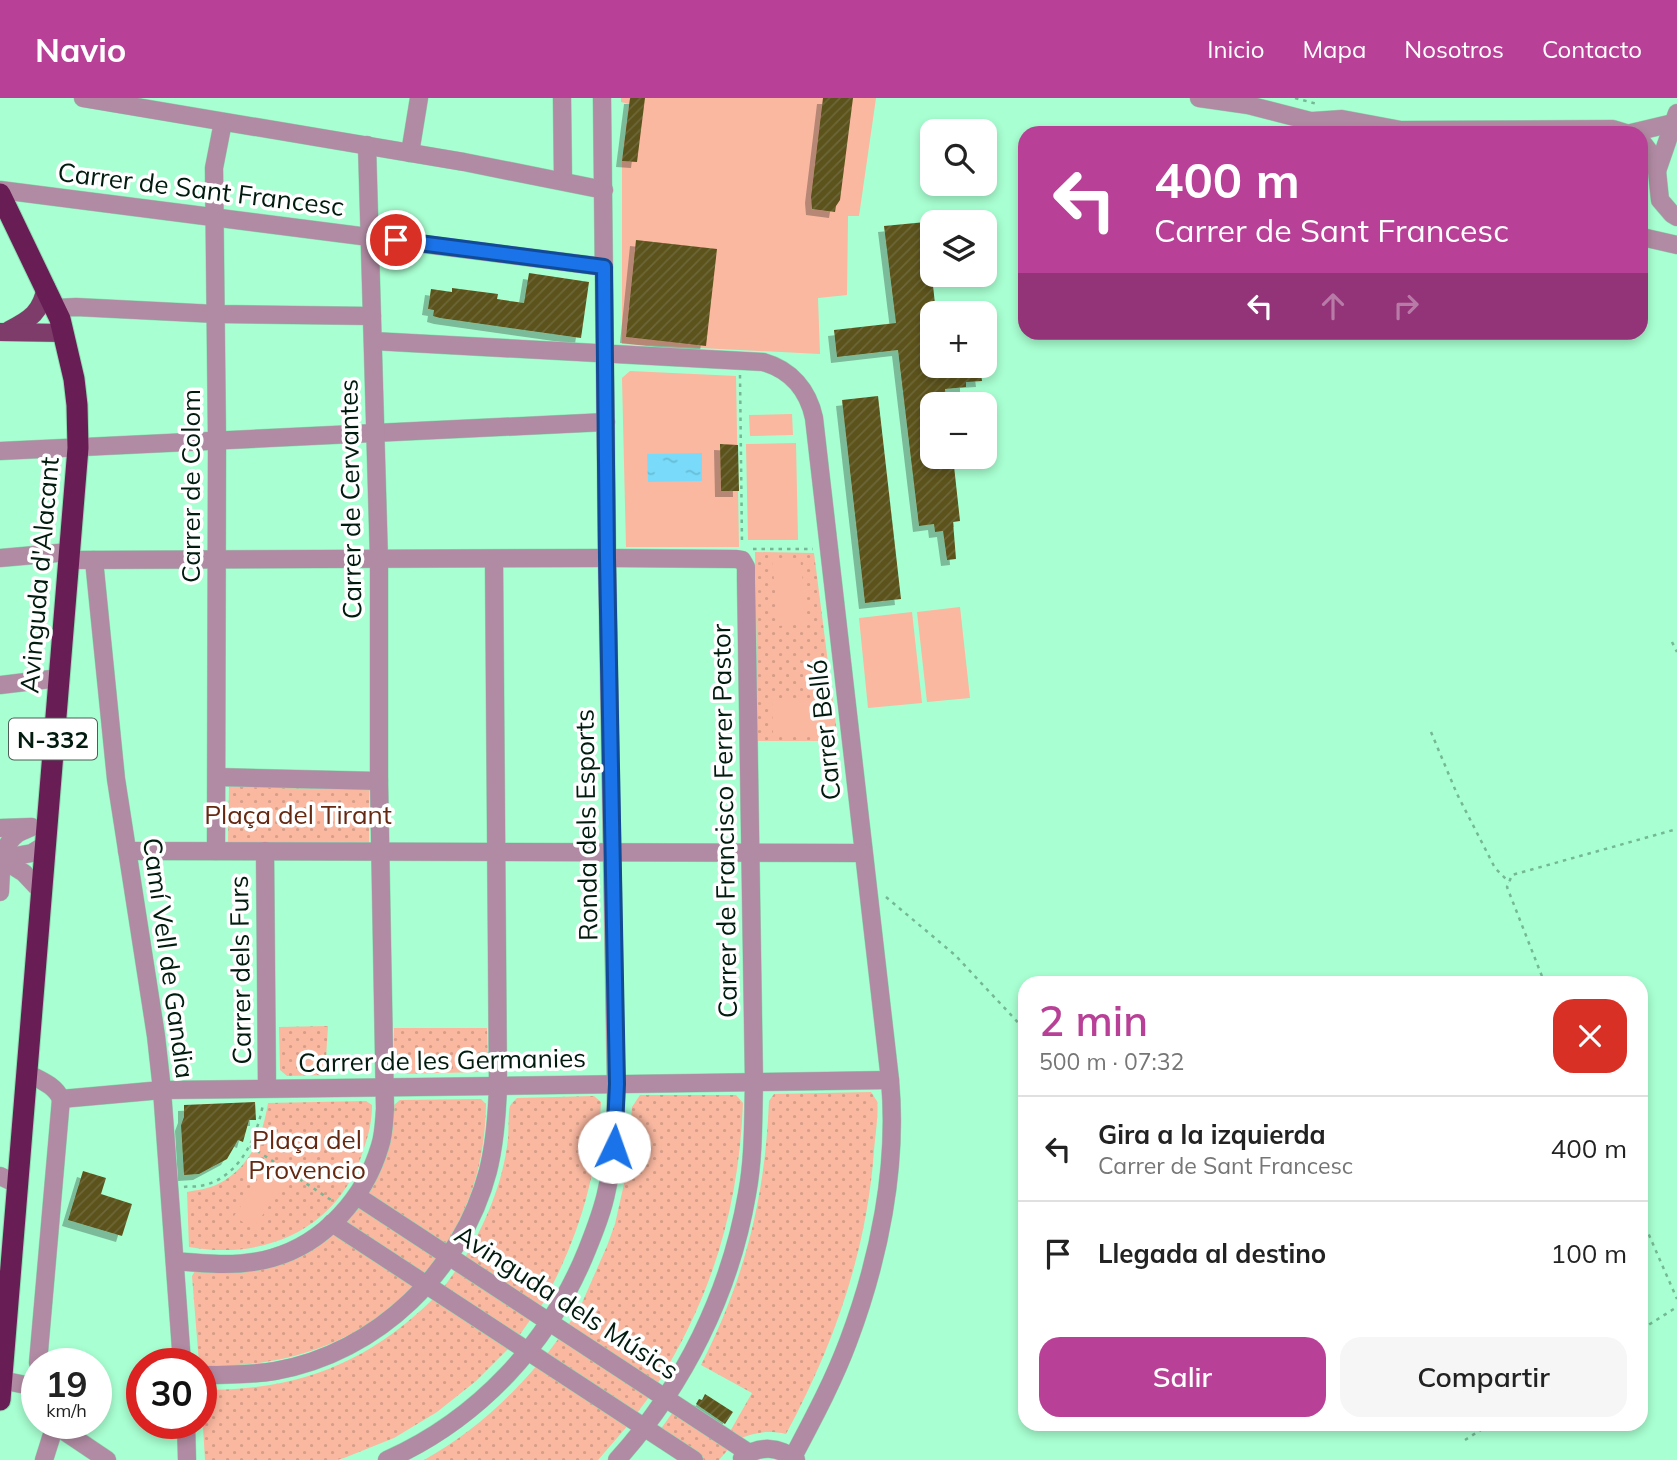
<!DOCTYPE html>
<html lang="es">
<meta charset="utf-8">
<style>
:root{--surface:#fff;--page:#f6f6f6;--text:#222;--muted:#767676;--line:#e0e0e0;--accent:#b84197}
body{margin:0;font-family:Mulish,sans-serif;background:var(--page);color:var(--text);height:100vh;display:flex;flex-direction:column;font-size:26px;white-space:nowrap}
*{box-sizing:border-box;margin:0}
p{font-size:23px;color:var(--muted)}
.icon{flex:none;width:38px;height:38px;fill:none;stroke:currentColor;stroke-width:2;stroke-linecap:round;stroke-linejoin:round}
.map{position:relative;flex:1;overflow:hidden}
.side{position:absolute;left:1018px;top:878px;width:630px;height:455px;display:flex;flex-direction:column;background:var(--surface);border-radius:21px;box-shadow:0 4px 10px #0003}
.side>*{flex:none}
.guide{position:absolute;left:1018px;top:28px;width:630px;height:214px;border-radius:21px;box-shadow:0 4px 10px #0003;background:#b84197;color:#fff;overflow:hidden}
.controls{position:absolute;left:920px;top:21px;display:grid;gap:14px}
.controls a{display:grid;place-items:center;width:77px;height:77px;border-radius:14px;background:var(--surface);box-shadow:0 4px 10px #0003;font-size:35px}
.speed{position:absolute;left:21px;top:1250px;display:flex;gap:14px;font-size:35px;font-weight:700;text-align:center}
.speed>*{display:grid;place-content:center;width:91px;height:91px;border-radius:50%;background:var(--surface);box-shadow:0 4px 10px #0003;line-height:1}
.speed small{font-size:18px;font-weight:400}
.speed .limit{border:10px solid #d22;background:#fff;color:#111}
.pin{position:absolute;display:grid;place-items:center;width:60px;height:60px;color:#fff;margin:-30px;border:4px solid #fff;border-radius:50%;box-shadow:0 2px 7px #0007}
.me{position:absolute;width:77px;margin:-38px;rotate:3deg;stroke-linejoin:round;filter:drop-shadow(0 0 5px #0008)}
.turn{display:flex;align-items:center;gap:24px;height:147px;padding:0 21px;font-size:32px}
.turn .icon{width:91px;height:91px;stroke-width:2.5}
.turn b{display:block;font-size:49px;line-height:60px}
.lanes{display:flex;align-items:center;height:66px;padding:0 21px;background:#0003;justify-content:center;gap:35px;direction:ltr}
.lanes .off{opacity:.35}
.round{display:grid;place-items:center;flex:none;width:74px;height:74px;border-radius:21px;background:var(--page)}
.overview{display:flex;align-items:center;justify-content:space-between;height:119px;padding:0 21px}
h1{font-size:42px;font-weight:600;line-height:52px;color:var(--accent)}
.cta{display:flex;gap:14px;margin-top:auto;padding:14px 21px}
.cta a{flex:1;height:80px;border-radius:21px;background:var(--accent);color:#fff;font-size:28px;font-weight:600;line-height:80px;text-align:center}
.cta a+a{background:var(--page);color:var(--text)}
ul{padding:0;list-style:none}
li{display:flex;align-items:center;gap:21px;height:105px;padding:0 21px;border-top:2px solid var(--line)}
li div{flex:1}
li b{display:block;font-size:26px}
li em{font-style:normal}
header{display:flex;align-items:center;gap:42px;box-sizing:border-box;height:98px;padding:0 35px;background:var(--accent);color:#fff}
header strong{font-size:33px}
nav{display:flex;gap:38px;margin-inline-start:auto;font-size:24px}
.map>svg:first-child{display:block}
.grass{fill:url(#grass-dots)}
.pitch{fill:#fab8a0}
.water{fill:url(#water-ripples)}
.building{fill:url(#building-hatch);filter:url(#shadow)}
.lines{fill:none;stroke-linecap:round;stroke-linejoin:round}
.minor-casing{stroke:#8ddbb2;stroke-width:19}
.major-casing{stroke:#8ddbb2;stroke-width:19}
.highway-casing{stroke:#8ddbb2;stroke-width:23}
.path{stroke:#74b895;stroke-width:2.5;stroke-dasharray:3.5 5;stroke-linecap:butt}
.minor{stroke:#b18ba3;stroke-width:18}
.major{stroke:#7d3c69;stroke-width:18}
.highway{stroke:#691d55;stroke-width:21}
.route-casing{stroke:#114b97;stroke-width:18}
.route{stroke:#1a73e8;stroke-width:12}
.labels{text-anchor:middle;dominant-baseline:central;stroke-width:7;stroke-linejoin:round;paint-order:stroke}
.shield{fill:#fff;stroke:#4d5f57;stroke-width:2}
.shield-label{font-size:24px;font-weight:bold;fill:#011b0f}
.street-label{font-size:26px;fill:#011b0f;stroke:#fff}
.park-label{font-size:26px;fill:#652912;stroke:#fff}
</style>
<header>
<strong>Navio</strong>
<nav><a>Inicio</a><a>Mapa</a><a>Nosotros</a><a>Contacto</a></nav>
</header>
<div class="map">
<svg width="1677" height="1362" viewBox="0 0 1677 1362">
<defs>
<pattern id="grass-dots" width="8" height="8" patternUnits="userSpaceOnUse" patternTransform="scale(1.75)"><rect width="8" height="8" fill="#fab8a0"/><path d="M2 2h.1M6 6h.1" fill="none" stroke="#d49e89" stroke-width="1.8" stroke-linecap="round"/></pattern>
<pattern id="water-ripples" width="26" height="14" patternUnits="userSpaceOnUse" patternTransform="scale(1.75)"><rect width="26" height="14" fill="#79dbf9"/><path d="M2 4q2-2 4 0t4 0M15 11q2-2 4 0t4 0" fill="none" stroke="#67bbd4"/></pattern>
<pattern id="building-hatch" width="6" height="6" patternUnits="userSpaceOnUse" patternTransform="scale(1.75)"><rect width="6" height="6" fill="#5b521a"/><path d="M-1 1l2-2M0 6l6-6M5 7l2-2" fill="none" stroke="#6d6739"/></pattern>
<filter id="shadow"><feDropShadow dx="-6" dy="6" stdDeviation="0" flood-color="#0004"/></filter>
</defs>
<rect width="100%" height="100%" fill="#a8ffd1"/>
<!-- grass -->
<g class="grass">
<polygon points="755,454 814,455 838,643 758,643"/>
<polygon points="229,688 369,690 369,745 228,744"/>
<polygon points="328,928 325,977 287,978 280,972 279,929"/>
<polygon points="394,930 487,930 488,967 481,974 403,976 394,968"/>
<path d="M 871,994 C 872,995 876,1002 877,1003 C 879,1012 875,1041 874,1052 C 867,1153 834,1247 786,1336 C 768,1332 754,1334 737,1342 L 728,1337 L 752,1295 L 701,1267 C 745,1180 765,1101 769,1003 L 774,996 Z"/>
<path d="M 640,997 L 736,997 L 743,1005 C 739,1109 712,1199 656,1288 L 567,1229 L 582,1205 L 607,1148 L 615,1126 L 628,1068 L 632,1009 Z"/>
<path d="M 594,998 L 601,1004 C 597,1082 577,1145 539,1212 L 463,1163 C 486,1125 503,1085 508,1041 C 509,1032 508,1016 510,1008 C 511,1006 515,1002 517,1000 Z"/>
<path d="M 481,1001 L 486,1006 C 485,1061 473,1103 444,1150 L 366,1099 C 385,1070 394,1042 394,1007 L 400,1002 Z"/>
<path d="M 366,1003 L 372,1007 C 372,1022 369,1036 364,1050 C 341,1129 267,1163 189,1149 L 187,1094 C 197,1092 208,1091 218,1086 C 250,1070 263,1037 268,1005 Z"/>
<polygon points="363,1105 440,1156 422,1180 343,1128"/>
<path d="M 338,1134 L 417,1186 C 405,1197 393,1208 380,1218 C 328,1255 268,1269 206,1268 L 199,1265 L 192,1178 L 195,1173 C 251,1180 294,1168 338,1134 Z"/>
<polygon points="459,1168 533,1218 516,1242 441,1193"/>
<path d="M 436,1198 L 512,1247 L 476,1283 L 437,1314 L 394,1340 L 344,1360 L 337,1362 L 205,1362 L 201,1295 L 205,1292 C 299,1292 369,1265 436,1198 Z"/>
<polygon points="562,1236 652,1295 634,1319 544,1260"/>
<path d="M 539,1265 L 630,1325 L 598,1362 L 424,1362 C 469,1337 506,1304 539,1265 Z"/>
<polygon points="675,1311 731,1348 719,1362 699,1362 658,1335"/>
</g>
<!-- pitch -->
<g class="pitch">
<polygon points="621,0 876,0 859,118 848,118 847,197 818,200 820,256 622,246 622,63 629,6 621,4"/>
<polygon points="630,273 736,278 739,449 626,449 622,280"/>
<polygon points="792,316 793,337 750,338 749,317"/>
<polygon points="796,345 798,442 748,442 746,346"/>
<polygon points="800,460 808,524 779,528 772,463"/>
<polygon points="960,509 970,600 927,604 917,514"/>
<polygon points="912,514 922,605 868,610 859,520"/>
<polygon points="827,601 831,637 773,637 772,602"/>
<polygon points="266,1072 285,1085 253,1131 234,1118"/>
</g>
<!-- water -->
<polygon class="water" points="702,355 702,383 648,384 647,356"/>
<!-- building -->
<g class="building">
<polygon points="630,0 645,0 637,64 622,63"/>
<polygon points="823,0 853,0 840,102 836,108 835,114 812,111 811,99"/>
<polygon points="926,124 936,215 933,215 933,268 980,268 982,283 966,284 966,289 945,291 947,306 933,306 933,359 953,359 960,423 953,424 956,461 947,462 943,433 935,434 934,426 919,428 898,252 837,259 834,232 896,225 884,128"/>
<polygon points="636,142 717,151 706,248 626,239"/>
<polygon points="529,175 589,184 581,240 440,220 433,218 434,212 428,211 431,191 452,194 452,190 498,196 497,201 524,205"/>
<polygon points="878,298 901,501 865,505 842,302"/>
<polygon points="720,346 738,347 739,393 721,393"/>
<polygon points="255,1004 256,1022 249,1022 243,1044 238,1042 227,1061 199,1076 184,1077 181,1027 184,1019 184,1007"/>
<polygon points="83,1073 106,1080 101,1096 132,1106 122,1138 68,1122"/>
<polygon points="705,1296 733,1314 725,1326 696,1306 699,1301 702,1302"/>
</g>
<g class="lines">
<!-- minor casing -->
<g class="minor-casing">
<g id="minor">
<polyline points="83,0 464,64 604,92"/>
<polyline points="562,0 563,83"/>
<polyline points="1199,0 1248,7 1322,26"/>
<polyline points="1313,23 1342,21 1401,32 1613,31 1626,35"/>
<polyline points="1631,35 1673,25"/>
<polyline points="1642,44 1651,56 1657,73 1660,102 1672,116 1677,119"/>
<polyline points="410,55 419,0"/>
<polyline points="1657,73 1677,15"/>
<polyline points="0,92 604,169"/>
<polyline points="1642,139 1677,147"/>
<polyline points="56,210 76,209 216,216 372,218"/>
<path d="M 373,243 L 763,264 C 791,272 808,292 814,320 C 841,540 864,761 890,982 C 898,1069 879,1162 848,1244 C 833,1284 813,1321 793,1359"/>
<polyline points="0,353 606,324"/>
<polyline points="0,460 69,454"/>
<path d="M 68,462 L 607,460 L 736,461 L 742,462 L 746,469 L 746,481 L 754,984 C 753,1021 754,1059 747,1096 C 730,1195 684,1288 617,1362"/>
<polyline points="94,462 116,681 156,938 162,992 182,1265"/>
<polyline points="0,587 59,580"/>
<polyline points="217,679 379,683"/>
<polyline points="0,730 30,729"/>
<polyline points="127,753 863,755"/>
<polyline points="216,753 217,342 214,70 223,24"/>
<polyline points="265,753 267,990"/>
<polyline points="0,761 32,755 45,747"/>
<polyline points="2,761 24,775 41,793"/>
<path d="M 0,794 C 1,775 0,748 17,736 C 21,733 28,731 32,729"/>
<path d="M 27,975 C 40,982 55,987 61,1001"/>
<polyline points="61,1001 162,992 498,988 890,982"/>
<polyline points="0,1078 17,1086"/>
<polyline points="357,1098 749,1355"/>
<polyline points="332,1125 694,1362"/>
<path d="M 175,1163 C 207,1166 241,1169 272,1160 C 325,1145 365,1099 380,1048 C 384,1036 384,1023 385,1011 L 379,683 L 379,462 L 367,47"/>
<polyline points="38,1265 61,1001"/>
<path d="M 201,1277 C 226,1277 251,1277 275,1273 C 378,1255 462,1172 488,1073 C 495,1045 497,1017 498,988 L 494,461"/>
<polyline points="1,1282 36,1289"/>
<polyline points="52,1325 107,1362"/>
<polyline points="186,1325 187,1362"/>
<path d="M 742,1360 C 759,1347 779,1348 796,1362"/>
<polyline points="44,1362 55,1327"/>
<path d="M 387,1362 C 479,1321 550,1244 587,1152 C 595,1132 603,1112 607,1091 C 615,1056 616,1021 616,986 L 607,460 L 602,0"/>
</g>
</g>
<!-- major casing -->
<g class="major-casing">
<g id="major">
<path d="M 9,232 C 31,221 41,214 46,189"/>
<polyline points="0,234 64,235"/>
</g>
</g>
<!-- highway casing -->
<g class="highway-casing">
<polyline id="highway" points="0,96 60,221 74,281 77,307 78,350 0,1302"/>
</g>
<!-- path -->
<g class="path">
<polyline points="1295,0 1317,6"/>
<polyline points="740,277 742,445"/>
<polyline points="753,451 813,451"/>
<polyline points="1672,544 1677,554"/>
<polyline points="1431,634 1457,696 1495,770 1509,784"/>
<polyline points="886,799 955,857 1026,933"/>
<polyline points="1545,886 1507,789 1512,777 1677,731"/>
<polyline points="250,1048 331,1102"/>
<path d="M 184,1089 C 189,1088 195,1089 200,1088 C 239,1081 257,1040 263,1006"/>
<polyline points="1642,1121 1677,1201"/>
<polyline points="1642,1231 1677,1209"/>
<polyline points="1465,1342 1490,1326"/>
</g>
<!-- minor -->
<use href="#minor" class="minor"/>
<!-- major -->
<use href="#major" class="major"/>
<!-- highway -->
<use href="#highway" class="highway"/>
</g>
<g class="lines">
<!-- route casing -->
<g class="route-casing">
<polyline id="route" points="396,142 604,169 607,460 617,986 614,1049"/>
</g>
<!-- route -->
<use href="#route" class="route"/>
</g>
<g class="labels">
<!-- shield labels -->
<rect class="shield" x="9" y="620.5" width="88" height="41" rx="5"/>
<g class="shield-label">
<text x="53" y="641">N-332</text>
</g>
<!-- street labels -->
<g class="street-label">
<text transform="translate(201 91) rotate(7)">Carrer de Sant Francesc</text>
<text transform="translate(190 388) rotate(-90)">Carrer de Colom</text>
<text transform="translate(350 401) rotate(-91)">Carrer de Cervantes</text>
<text transform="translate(39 477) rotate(-85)">Avinguda d'Alacant</text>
<text transform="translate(824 632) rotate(-96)">Carrer Belló</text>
<text transform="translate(724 723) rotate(-91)">Carrer de Francisco Ferrer Pastor</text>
<text transform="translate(586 727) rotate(-91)">Ronda dels Esports</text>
<text transform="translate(169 860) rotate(82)">Camí Vell de Gandia</text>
<text transform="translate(240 872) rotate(-91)">Carrer dels Furs</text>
<text transform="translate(442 962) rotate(-1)">Carrer de les Germanies</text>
<text transform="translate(567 1204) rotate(33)">Avinguda dels Músics</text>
</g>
<!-- park labels -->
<g class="park-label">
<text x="298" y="716">Plaça del Tirant</text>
<text x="307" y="1041">Plaça del<tspan x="307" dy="30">Provencio</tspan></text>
</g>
</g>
</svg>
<div class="controls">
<a><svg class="icon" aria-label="search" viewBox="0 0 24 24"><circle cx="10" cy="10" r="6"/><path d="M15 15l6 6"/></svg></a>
<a><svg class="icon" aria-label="layers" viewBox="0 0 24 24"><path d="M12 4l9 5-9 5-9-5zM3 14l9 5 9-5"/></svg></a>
<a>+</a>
<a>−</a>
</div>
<div class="speed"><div>19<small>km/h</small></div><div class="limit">30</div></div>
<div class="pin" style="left:396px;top:142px;background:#d93025"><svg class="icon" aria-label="arrive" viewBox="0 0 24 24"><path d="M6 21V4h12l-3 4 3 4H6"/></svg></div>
<svg class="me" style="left:614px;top:1049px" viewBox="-20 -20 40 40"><circle r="19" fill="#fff"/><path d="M0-13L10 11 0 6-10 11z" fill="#1a73e8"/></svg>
<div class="guide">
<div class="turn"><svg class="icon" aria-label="left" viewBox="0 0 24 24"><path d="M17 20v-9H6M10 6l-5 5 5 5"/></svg><div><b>400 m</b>Carrer de Sant Francesc</div></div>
<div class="lanes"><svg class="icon" aria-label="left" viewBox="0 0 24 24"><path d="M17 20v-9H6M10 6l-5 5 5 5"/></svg><svg class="icon off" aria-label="ahead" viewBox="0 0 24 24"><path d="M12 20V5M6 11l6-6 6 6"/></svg><svg class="icon off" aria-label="right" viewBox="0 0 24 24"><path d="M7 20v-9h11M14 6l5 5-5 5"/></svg></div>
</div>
<section class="side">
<div class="overview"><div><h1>2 min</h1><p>500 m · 07:32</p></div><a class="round" style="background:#d93025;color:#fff"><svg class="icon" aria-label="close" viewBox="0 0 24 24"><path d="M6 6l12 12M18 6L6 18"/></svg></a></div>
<ul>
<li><svg class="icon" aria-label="left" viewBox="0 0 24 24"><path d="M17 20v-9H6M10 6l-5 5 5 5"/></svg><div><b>Gira a la izquierda</b><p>Carrer de Sant Francesc</p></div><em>400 m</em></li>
<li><svg class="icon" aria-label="arrive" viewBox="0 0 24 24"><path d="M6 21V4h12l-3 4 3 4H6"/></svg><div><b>Llegada al destino</b></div><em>100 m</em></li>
</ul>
<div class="cta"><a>Salir</a><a>Compartir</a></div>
</section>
</div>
